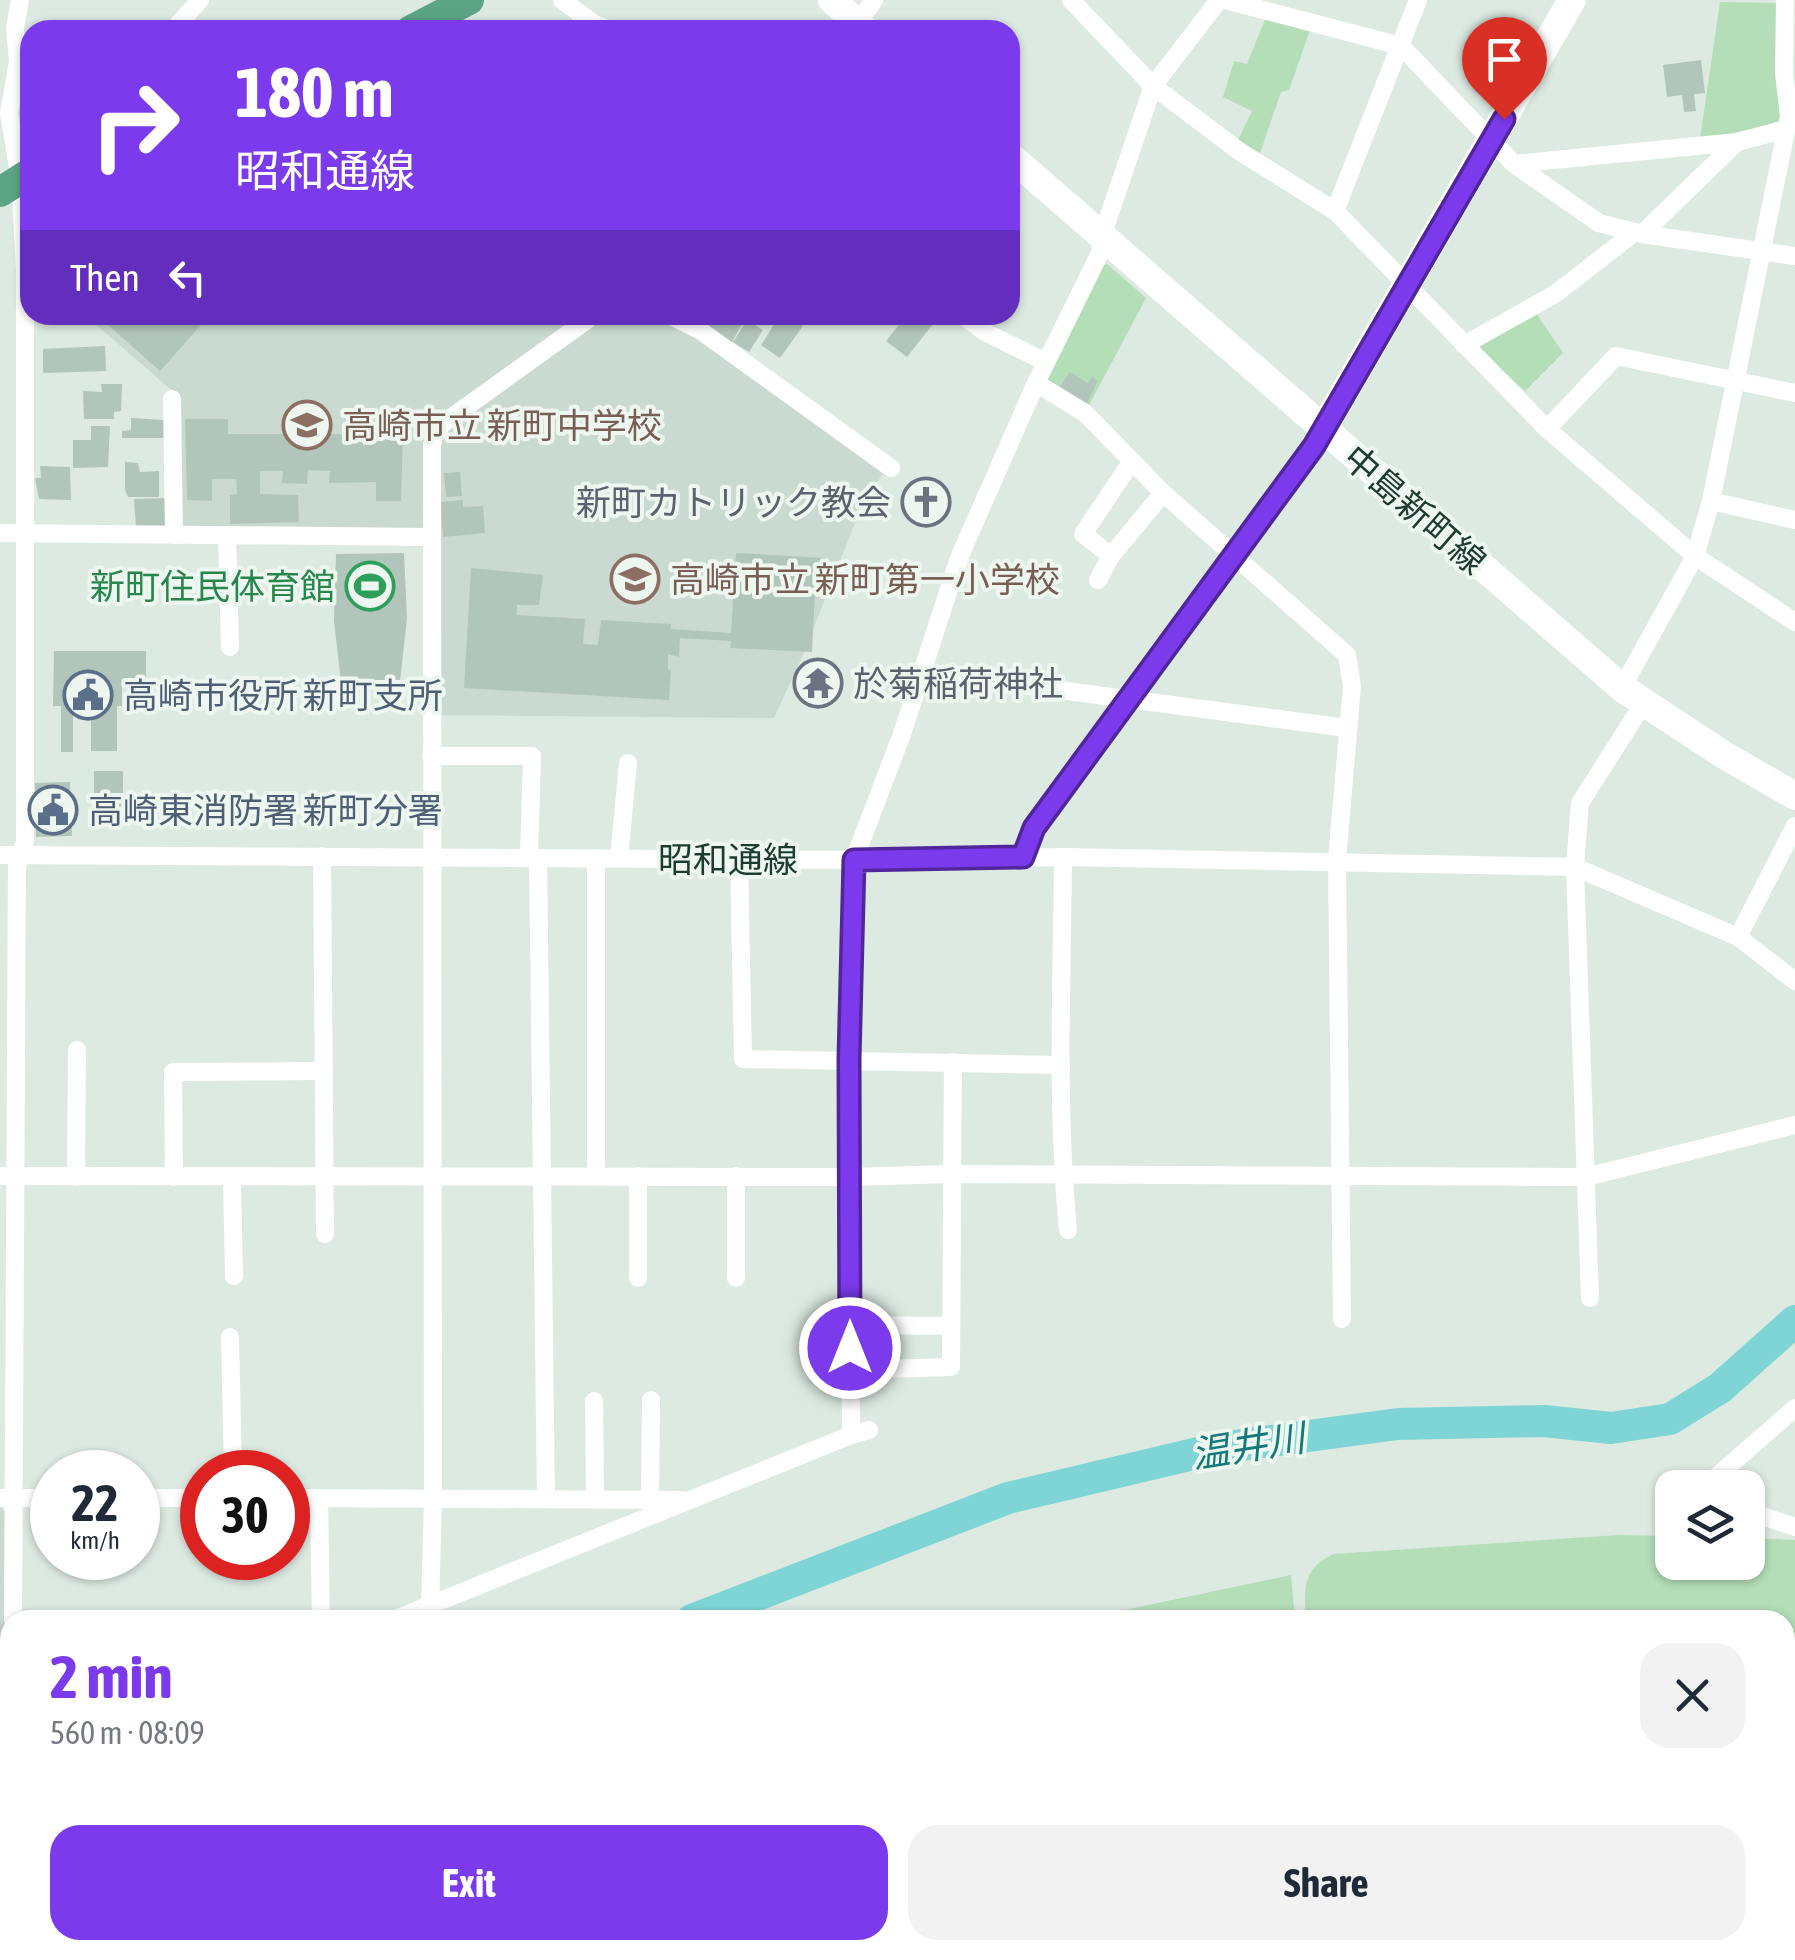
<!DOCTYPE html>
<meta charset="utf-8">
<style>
:root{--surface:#fff;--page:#f2f2f3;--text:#1f2937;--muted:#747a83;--accent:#7c3aed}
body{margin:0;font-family:"Asap Condensed","Noto Sans JP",sans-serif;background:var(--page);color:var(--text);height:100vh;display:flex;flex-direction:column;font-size:38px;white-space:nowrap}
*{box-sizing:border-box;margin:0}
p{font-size:32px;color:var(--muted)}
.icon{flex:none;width:55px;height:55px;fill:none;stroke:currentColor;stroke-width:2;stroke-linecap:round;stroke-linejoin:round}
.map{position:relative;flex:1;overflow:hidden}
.sheet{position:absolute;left:0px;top:1610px;width:1795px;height:350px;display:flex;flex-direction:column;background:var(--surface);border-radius:30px 30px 0 0;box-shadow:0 2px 8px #0004}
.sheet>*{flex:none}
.top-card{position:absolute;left:20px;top:20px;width:1000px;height:305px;border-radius:30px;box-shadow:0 2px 8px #0004;background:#7c3aed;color:#fff;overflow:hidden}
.buttons{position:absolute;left:1655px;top:1470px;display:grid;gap:20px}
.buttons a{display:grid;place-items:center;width:110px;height:110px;border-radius:20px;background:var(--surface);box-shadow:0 2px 8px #0004;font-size:50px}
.speed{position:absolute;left:30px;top:1450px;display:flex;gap:20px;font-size:50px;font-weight:700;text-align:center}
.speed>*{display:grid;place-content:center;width:130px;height:130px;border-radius:50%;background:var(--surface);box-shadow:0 2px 8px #0004;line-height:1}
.speed small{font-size:25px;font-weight:400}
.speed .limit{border:15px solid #d22;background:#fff;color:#111}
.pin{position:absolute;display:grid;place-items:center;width:85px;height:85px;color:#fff;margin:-102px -42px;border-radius:50% 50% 50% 0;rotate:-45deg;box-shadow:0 0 10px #0007}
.pin .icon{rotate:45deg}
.me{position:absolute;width:110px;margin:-55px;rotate:0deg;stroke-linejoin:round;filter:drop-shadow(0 0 8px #0008)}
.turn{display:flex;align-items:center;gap:35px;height:210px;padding:0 50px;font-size:45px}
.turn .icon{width:130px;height:130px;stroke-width:2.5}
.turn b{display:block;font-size:70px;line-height:85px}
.then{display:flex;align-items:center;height:95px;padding:0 50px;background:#0003;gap:20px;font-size:38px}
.round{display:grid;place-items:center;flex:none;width:105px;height:105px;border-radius:30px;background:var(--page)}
.head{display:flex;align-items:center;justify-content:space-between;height:170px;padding:0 50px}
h1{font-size:60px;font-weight:700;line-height:75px;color:var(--accent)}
.action{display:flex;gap:20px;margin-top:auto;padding:20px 50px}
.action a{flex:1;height:115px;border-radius:30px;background:var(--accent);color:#fff;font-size:40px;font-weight:700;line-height:115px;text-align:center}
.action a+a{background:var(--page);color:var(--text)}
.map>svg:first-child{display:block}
.built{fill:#cbdad1}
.green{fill:#b3deb8}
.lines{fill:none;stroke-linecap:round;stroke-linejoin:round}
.river{stroke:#7fd5d5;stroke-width:32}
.building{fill:#b2c5bb}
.minor{stroke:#fff;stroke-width:18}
.secondary{stroke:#fff;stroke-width:28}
.primary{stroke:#5da487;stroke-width:30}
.route-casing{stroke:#51269a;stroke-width:25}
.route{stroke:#7c3aed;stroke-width:18}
.labels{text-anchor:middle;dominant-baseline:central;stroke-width:8;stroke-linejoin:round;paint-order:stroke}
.education-label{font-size:35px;fill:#785e54;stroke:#edf7f0;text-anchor:start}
.worship-label{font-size:35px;fill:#5b616d;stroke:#edf7f0;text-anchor:end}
.street-label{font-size:35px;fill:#1d3b2e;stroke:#edf7f0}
.leisure-label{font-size:35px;fill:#27864d;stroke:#edf7f0;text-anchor:end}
.service-label{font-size:35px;fill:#4e5e75;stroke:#edf7f0;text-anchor:start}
.water-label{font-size:38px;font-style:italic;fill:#13797b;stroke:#edf7f0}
</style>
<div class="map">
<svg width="1795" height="1960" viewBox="0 0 1795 1960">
<rect width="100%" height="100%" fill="#ddeae2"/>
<!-- built -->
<g class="built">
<polygon points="85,315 586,315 442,420 427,532 177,531 177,395"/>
<polygon points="607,315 659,315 705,339 886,469 862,505 804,653 774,718 436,715 438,436"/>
<polygon points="0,1507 7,1514 4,1729 0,1733"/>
</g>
<!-- green -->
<g class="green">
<polygon points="1720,2 1776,3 1781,122 1757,129 1700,139"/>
<polygon points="1266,17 1310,30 1289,90 1281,92 1259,156 1238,140 1252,111 1223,97 1234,61 1247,64"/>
<polygon points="1107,264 1146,298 1087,409 1044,383 1101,266"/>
<polygon points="1534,310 1563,353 1525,391 1480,350 1480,342"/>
<path d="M 1618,1535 L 1672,1536 L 1672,1562 L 1748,1562 L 1748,1538 L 1795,1540 L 1795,1739 L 1785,1768 L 1785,1620 L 1306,1620 C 1304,1590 1302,1568 1334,1554 Z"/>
<polygon points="1291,1575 1295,1620 1088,1620 1115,1612"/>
<polygon points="10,1799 10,1883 0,1888 0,1801"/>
<polygon points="129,1950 1228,1950 1206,1951 1184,1960 127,1960"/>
</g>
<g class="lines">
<!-- river -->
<g class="river">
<polyline points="692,1620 1008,1498 1219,1448 1398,1424 1544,1421 1611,1428 1670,1419 1720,1388 1795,1321"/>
<polyline points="31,1960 40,1950"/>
</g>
</g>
<!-- building -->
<g class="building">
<polygon points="1701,60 1705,93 1694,94 1696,111 1684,112 1682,95 1667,97 1663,65"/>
<polygon points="97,315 210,315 160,371"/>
<polygon points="714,315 725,315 742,324 732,342 707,328"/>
<polygon points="780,315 803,326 780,358 761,345"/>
<polygon points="907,315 940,315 907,357 886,341"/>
<polygon points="747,320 763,330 749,352 733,342"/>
<polygon points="105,346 106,371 43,373 43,349"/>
<polygon points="1070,372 1088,383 1092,377 1098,381 1086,405 1059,388"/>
<polygon points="101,384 122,384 121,411 114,412 114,419 84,419 83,391 102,392"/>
<polygon points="131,418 164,420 164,438 122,438 122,431 131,430"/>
<polygon points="185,419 228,419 228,434 403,434 401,501 376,501 376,482 329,483 330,471 308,470 307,484 282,483 283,471 260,471 260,494 298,495 299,522 230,524 230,495 237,494 236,479 212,479 212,501 187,500"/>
<polygon points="91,426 110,426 108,467 73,468 73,440 91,440"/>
<polygon points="125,462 138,463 140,472 159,471 159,497 128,497 125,490"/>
<polygon points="40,466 70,467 71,500 39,499 35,478 41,478"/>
<polygon points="460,472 462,496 446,497 444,473"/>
<polygon points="167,498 167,528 136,528 134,499"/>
<polygon points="463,500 463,507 483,506 485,533 443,537 440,502"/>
<polygon points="404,553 407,618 400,681 341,682 334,621 336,554"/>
<polygon points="736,553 825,558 824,591 815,591 812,652 730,648 731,641 680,638 679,657 668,654 668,669 671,670 669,700 464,688 471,568 543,575 539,605 517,605 517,615 585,619 583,644 598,645 601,620 671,624 671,629 731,633"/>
<polygon points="54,651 146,651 146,685 122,685 122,706 117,706 117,751 91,751 91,706 73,706 73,752 61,752 61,706 53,706"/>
<rect x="94" y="771" width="29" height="47"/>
<polygon points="70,782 72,836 36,837 35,783"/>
</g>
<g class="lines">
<!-- minor -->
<g class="minor">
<polyline points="562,0 594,24 611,30"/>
<polyline points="1071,0 1153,86 1239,151 1335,211 1547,429 1695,556 1795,622"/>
<polyline points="1225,0 1401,46 1514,164 1599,223 1642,234 1795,256"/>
<polyline points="173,30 200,0"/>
<polyline points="853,30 874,0"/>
<polyline points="1514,164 1737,142"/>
<polyline points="1335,211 1418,0"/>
<polyline points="1642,234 1737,142 1786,129"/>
<polyline points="669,315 701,331 891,468"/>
<polyline points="962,315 985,332 1046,362"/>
<polyline points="1464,345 1555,294 1635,232"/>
<polyline points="1036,383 1085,413 1163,493 1347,655 1352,686 1337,860 1342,1319"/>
<polyline points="172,399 174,535"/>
<polyline points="1547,429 1616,356 1795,393"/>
<polyline points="1711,501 1795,520"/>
<polyline points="0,533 430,537"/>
<polyline points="227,535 230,647"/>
<polyline points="1111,556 1083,534 1132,461"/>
<polyline points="1098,580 1111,556 1163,493"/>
<polyline points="923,672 1347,728"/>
<polyline points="1622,688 1695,556 1711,501 1789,116 1784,73 1785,0"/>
<polyline points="431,756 532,756 529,858"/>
<polyline points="0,855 854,860 1063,857 1575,867 1738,937 1795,981"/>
<polyline points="322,856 325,1234"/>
<polyline points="1023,857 1034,828 1314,446 1323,429"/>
<path d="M 1063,857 C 1062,981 1056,1106 1068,1230"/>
<polyline points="538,858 546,1499"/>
<polyline points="619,858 628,763"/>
<polyline points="739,858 743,1059 1061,1065"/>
<polyline points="1738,937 1795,826"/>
<polyline points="0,1176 850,1177 950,1174 1586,1177 1795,1125"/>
<polyline points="596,1176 596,858"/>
<polyline points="76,1177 77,1050"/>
<polyline points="174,1177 173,1072 323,1071"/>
<polyline points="232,1178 234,1276"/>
<polyline points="638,1278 638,1176"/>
<polyline points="736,1278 736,1176"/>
<polyline points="1590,1298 1575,867 1580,803 1643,704"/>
<polyline points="850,1325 950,1326"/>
<polyline points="230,1337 233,1472"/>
<polyline points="850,1370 951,1367 953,1062"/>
<polyline points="594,1401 595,1499"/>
<polyline points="851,1435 849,1059 854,860 902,734 959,558 1036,383 1100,253 1102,236 1153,86 1219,0"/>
<polyline points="1709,1488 1708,1484 1795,1408"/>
<polyline points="0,1498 52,1498"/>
<polyline points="138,1498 202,1498"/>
<polyline points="288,1498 682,1500"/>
<polyline points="319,1499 321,1620"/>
<polyline points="650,1499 651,1400"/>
<polyline points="1748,1511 1795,1527"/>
<polyline points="430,1607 433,1499 432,445 435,432 445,422 594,315"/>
<polyline points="13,1620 17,866 25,841 25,271 20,179 9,113 18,62 15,28 20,0"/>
<polyline points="393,1620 851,1435 869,1430"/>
<polyline points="0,1742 10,1739"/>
</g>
<!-- secondary -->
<g class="secondary">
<polyline points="832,0 865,30"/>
<polyline points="1010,156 1622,688 1724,755 1795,796"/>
<polyline points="1323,429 1572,0"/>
</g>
<!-- primary -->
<g class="primary">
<polyline points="411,30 469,0"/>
<polyline points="0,192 30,173"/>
</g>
</g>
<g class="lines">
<!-- route casing -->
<g class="route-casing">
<polyline id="route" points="850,1348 849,1059 854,860 1023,857 1034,828 1314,446 1504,119"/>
</g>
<!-- route -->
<use href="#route" class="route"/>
</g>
<!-- icons -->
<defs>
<g id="school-ring" transform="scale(2.5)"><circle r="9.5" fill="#edf7f0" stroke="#8d6e63" stroke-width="1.5"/><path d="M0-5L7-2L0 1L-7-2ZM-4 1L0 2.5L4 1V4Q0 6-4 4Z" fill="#8d6e63"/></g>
<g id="church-ring" transform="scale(2.5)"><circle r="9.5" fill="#edf7f0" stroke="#6b7280" stroke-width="1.5"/><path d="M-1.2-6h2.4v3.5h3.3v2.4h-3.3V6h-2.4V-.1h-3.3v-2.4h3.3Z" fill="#6b7280"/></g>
<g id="stadium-ring" transform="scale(2.5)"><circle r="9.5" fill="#edf7f0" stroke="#2e9e5b" stroke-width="1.5"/><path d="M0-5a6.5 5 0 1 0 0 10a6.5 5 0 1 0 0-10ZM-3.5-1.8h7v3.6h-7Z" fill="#2e9e5b"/></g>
<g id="temple-ring" transform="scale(2.5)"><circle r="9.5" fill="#edf7f0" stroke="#6b7280" stroke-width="1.5"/><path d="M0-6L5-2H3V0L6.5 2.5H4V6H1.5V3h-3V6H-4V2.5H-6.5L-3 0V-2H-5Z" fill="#6b7280"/></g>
<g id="civic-ring" transform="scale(2.5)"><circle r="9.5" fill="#edf7f0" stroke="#5c6f8a" stroke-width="1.5"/><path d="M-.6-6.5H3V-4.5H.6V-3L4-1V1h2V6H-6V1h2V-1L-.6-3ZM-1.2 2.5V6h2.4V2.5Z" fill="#5c6f8a"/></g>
</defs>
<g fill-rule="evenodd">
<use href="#school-ring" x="307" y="425"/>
<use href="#church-ring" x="926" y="502"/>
<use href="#school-ring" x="635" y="579"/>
<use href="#stadium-ring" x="370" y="586"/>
<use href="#temple-ring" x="818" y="683"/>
<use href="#civic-ring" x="88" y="695"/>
<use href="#civic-ring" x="53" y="810"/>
</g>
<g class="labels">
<!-- education labels -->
<g class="education-label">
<text x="342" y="425">高崎市立 新町中学校</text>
<text x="670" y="579">高崎市立 新町第一小学校</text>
</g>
<!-- worship labels -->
<g class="worship-label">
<text x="891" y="502">新町カトリック教会</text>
<text x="853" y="683" text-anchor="start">於菊稲荷神社</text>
</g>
<!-- street labels -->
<g class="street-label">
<text transform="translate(1415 509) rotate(41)">中島新町線</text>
<text x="728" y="859">昭和通線</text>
</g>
<!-- leisure labels -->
<g class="leisure-label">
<text x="335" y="586">新町住民体育館</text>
</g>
<!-- service labels -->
<g class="service-label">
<text x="123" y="695">高崎市役所 新町支所</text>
<text x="88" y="810">高崎東消防署 新町分署</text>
</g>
<!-- water labels -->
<g class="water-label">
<text transform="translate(1248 1446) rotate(-9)">温井川</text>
</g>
</g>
</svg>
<div class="buttons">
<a><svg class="icon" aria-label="layers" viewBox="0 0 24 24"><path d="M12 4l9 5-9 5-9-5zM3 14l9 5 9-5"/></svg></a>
</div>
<div class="speed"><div>22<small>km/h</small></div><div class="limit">30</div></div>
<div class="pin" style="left:1504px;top:119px;background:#d93025"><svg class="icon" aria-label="arrive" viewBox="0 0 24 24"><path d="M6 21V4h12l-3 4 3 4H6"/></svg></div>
<svg class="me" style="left:850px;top:1348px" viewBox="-20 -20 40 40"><circle r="17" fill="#7c3aed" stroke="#fff" stroke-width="3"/><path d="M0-11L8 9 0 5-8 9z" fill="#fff"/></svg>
<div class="top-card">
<div class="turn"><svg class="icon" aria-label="right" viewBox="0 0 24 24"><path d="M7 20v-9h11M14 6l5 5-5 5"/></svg><div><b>180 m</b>昭和通線</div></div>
<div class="then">Then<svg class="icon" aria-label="left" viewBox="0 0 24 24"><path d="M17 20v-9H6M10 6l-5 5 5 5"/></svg></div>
</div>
<section class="sheet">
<div class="head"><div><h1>2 min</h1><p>560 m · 08:09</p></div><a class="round"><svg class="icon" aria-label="close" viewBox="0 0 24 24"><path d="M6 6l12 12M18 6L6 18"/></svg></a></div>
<div class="action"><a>Exit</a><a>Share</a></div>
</section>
</div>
